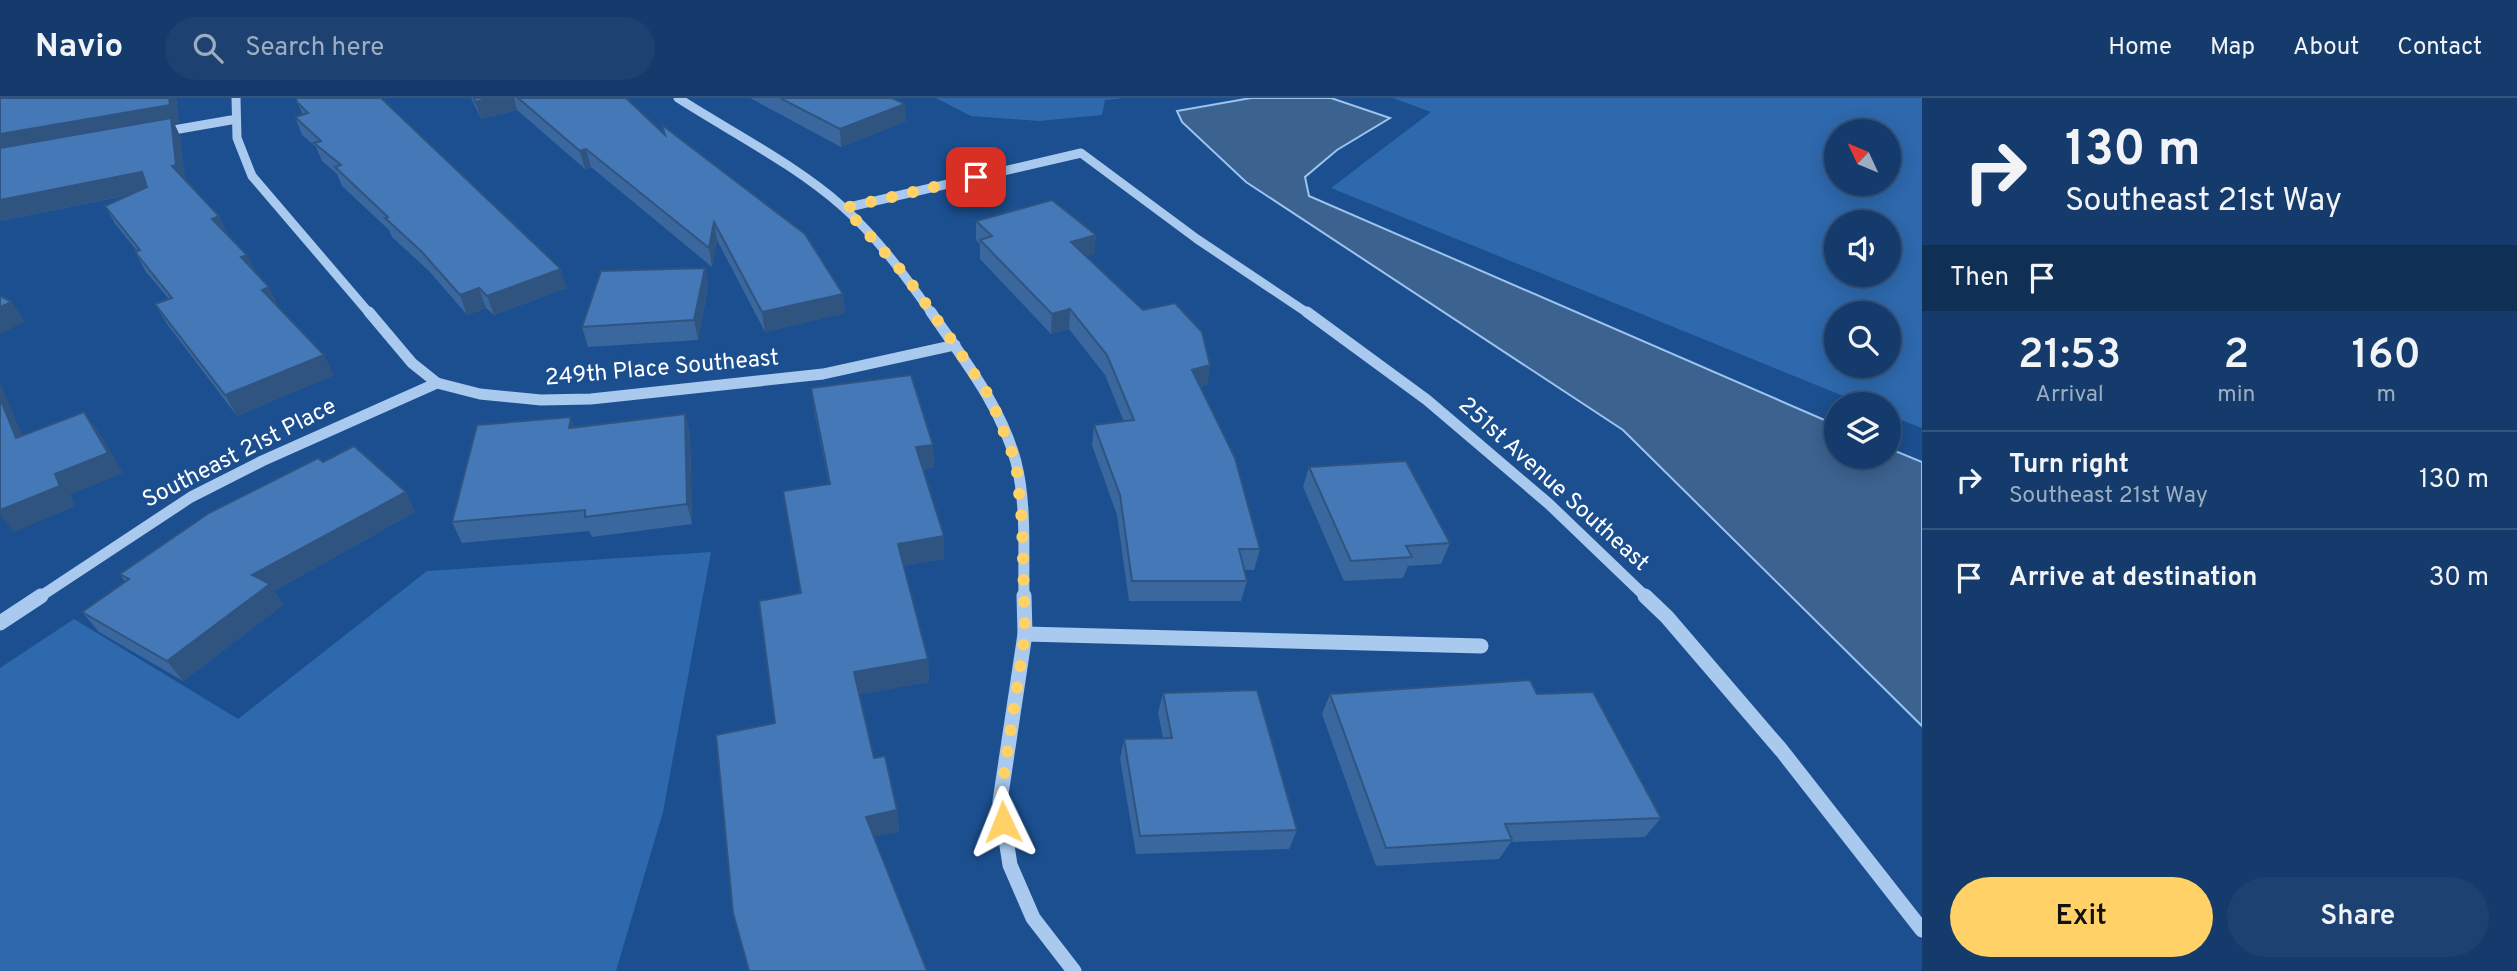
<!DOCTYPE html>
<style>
:root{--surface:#143b6b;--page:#1d4271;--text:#f1f3f6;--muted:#9dadc1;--line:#33557e;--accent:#ffd166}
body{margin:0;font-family:Overpass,sans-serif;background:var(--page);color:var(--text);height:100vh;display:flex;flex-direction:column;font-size:26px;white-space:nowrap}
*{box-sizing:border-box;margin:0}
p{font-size:23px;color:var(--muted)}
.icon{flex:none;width:38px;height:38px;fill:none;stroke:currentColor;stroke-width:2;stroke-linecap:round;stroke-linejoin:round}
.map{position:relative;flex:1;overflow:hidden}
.side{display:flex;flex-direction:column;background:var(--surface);width:595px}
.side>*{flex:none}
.banner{background:#143b6b;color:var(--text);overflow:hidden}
.needle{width:46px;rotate:314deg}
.buttons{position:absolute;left:1824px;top:21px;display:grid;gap:14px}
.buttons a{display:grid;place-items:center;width:77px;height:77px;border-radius:50%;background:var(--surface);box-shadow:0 4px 18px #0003,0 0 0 2px var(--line);font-size:35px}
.pin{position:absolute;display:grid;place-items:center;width:60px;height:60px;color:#fff;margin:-30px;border-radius:14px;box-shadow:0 4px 10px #0006}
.me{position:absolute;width:77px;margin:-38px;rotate:358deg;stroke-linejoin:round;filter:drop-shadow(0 0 5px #0008)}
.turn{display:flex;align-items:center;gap:24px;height:147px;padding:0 28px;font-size:32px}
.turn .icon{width:91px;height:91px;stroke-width:2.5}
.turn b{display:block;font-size:49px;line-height:60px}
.then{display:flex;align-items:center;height:66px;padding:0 28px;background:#0003;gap:14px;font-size:26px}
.eta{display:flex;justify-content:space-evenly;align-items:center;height:119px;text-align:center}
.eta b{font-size:42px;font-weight:600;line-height:49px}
.action{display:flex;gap:14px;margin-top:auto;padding:14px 28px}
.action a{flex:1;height:80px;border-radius:42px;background:var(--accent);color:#111;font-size:28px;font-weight:600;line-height:80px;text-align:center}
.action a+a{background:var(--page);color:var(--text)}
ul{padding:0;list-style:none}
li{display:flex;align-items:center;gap:21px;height:98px;padding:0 28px;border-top:2px solid var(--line)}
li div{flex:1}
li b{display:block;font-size:26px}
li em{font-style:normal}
header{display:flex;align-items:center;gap:42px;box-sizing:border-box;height:98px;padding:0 35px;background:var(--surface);border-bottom:2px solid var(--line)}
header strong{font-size:33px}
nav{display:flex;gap:38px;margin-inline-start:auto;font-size:24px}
.search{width:490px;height:63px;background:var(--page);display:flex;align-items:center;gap:18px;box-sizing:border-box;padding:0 24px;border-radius:38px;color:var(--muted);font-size:26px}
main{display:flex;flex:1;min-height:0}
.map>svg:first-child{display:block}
.green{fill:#2e69ad;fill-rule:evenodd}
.water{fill:#3c6290;stroke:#9cc4f0;stroke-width:2}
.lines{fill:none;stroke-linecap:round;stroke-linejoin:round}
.minor-far2{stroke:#a9c9ee;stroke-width:9}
.minor-far1{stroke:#a9c9ee;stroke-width:11}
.minor{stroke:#a9c9ee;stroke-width:15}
.wall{fill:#3a679d}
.shaded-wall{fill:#305480}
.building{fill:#4478b7;stroke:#305480;stroke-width:2}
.route{stroke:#ffd166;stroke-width:12;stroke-dasharray:0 21.6}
.labels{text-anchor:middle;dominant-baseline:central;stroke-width:5;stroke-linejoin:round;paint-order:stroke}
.street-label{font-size:23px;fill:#fff;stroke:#1b4f8f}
</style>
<header>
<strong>Navio</strong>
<div class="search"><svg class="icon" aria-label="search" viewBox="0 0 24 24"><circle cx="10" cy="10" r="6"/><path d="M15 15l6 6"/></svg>Search here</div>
<nav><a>Home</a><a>Map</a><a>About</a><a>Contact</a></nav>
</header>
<main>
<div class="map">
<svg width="1922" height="873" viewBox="0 0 1922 873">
<rect width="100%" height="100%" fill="#1b4f8f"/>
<!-- green -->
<g class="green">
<polygon points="936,0 1124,0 1105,2 1102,17 1039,23 971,18"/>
<path d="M 1393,0 L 1922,0 L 1922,330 L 1888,317 L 1888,306 L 1863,306 L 1331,90 L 1431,14 ZM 1888,33 L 1888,86 L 1836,86 L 1836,33 ZM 1888,124 L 1888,177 L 1836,177 L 1836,124 ZM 1836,215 L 1888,215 L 1888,268 L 1836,268 Z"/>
<polygon points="711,454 663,714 616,873 0,873 0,570 74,521 238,621 427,473"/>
</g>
<!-- water -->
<polygon class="water" points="1251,0 1331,0 1390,20 1337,52 1305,79 1309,98 1836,327 1836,359 1888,359 1888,350 1922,364 1922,628 1623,332 1246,84 1182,24 1177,13"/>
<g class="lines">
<!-- minor-far2 -->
<g class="minor-far2">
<polyline points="236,0 237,40 252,78 370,216"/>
<path d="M 678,0 C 731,34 796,67 843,109 C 877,139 906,179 932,216"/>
<polyline points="162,34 231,22"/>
<polyline points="845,110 1081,55 1197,141 1309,216"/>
</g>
<!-- minor-far1 -->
<g class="minor-far1">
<polyline points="369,214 412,265 437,285 480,296 541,302 591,301 823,276 955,247"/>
<path d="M 931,214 C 964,262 1001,308 1016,364 C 1027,407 1023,456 1024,500"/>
<polyline points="1307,214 1427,302 1549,406 1647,500"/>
<polyline points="38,500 191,399 262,363 437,285"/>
</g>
<!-- minor -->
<g class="minor">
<polyline points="1024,498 1025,536 1000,703 1010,767 1033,820 1074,873"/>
<polyline points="1645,498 1667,519 1782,653 1922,832"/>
<polyline points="0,525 41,498"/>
<polyline points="1025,536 1481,548"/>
</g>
</g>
<!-- wall -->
<g class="wall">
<polygon points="0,0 176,0 179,24 174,25 180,38 185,83 219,118 228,137 279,209 334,277 237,318 167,226 155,206 169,201 146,174 135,154 137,153 116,127 105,108 129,97 0,123"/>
<polygon points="471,0 626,0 664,36 662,27 843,196 845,215 765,234 717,142 712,169 591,69 585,71 517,12 481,21"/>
<polygon points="750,0 892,0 906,23 841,49"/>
<polygon points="297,4 567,190 494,217 486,210 467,217 429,173 392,139 389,132 342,88 337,76 322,63 316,49 302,37 295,19 303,17"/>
<polygon points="976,123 1096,137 1094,156 1086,158 1143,212 1210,267 1207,287 1200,289 1260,451 1254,472 1244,472 1247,483 1241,503 1129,503 1117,417 1092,347 1094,327 1124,324 1105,277 1069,231 1051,236 980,161 980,146 976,142"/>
<polygon points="705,170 708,189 698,242 588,249 582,229"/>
<polygon points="811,290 933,347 934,369 923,371 944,461 904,467 928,561 929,584 859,596 874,660 897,712 899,734 775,625 829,386 814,312"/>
<polygon points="685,316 690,336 692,426 592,439 589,433 462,445 452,424 574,329"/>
<polygon points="323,364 406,394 415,414 274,493 283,507 183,583 99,534 82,514 125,484 120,476"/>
<polygon points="1309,369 1450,445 1441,466 1408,468 1403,480 1344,483 1303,389"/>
<polygon points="1163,595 1297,732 1289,751 1136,756 1120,661 1124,641 1163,640 1158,615"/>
<polygon points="1330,596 1537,596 1661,720 1645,739 1511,744 1499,761 1376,768 1322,616"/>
</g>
<!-- shaded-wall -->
<g class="shaded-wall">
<polygon points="169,0 176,0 179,24 174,25 180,38 186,86 172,68 0,56 0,36"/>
<polygon points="491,0 514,0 517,12 481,21 475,4"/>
<polygon points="905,6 906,23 841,49 840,31"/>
<polygon points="586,51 591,69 585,71 580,53"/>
<polygon points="142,74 152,92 0,123 0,102"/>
<polygon points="219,118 228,137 212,121"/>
<polygon points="714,124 717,142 712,169 709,150"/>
<polygon points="1096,137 1094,156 1069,163 1071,144"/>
<polygon points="247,157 257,176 241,159"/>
<polygon points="705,170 708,189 698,242 694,222"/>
<polygon points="561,171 567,190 494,217 487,198"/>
<polygon points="269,189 279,209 262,192"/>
<polygon points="479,190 486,210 467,217 460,197"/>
<polygon points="843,196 845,215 765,234 762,214"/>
<polygon points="12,204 25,224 0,236 0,209"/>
<polygon points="1070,211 1069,231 1051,236 1052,216"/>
<polygon points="324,257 334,277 237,318 225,297"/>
<polygon points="1210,267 1207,287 1188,292 1192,272"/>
<polygon points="0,284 32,360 16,340 0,300"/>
<polygon points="84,314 99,334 123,375 70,397 76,408 14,434 0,417 0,412 55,376"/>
<polygon points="685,316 690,336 692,426 687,406"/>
<polygon points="571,319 577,339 569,330"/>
<polygon points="933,347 934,369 917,371 916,349"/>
<polygon points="406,394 415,414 274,493 283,507 183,583 167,563 252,477"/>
<polygon points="944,438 944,461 899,468 898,446"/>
<polygon points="928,561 929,584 857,597 854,574"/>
<polygon points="897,712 899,734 869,740 866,719"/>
</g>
<!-- building -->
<g class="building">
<polygon points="0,0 169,0 170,7 0,36"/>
<polygon points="296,0 381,0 561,171 487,198 479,190 460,197 422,154 385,120 388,119 335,69 341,67 314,45 321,43 295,19 308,15 297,4"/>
<polygon points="474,0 491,0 475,4"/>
<polygon points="518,0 626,0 665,37 662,27 805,136 843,196 762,214 714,124 709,150 586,51 580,53"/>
<polygon points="780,0 892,0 905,6 840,31"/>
<polygon points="171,20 176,67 172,68 219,118 212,121 247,157 241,159 269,189 262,192 324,257 225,297 155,206 172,200 135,154 140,152 105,108 147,89 142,74 0,102 0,50"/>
<polygon points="1052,102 1096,137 1071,144 1143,212 1175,205 1202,234 1210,267 1192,272 1235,360 1260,451 1239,451 1247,483 1132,483 1120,397 1094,327 1134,322 1107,257 1070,211 1052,216 980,142 992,138 976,123"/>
<polygon points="705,170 694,222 582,229 601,173"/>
<polygon points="0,198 12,204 0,209"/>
<polygon points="911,277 933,347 916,349 944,438 898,446 928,561 854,574 874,660 885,658 897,712 866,719 927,873 749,873 733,815 716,637 775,625 759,503 801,495 783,393 830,386 811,290"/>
<polygon points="0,300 16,340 84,314 108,355 55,376 60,388 0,412"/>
<polygon points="685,316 687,406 585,419 585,412 452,424 477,327 571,319 569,330"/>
<polygon points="354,348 406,394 252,477 270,486 167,563 82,514 129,481 120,476 209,415 318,360 323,364"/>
<polygon points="1406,363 1450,445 1406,448 1412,459 1351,463 1309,369"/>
<polygon points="1530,582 1537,596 1593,594 1661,720 1505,726 1512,742 1386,750 1330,596"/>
<polygon points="1257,592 1297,732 1140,738 1124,641 1172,640 1163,595"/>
</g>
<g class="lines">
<!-- route -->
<polyline class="route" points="976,79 845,110 906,178 955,247 991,301 1016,365 1022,424 1025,536 1000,703 1003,724"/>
</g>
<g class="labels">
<!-- street labels -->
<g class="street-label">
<text transform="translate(662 271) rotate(-5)">249th Place Southeast</text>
<text transform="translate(240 356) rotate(-27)">Southeast 21st Place</text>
<text transform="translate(1553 387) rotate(42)">251st Avenue Southeast</text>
</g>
</g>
</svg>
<div class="buttons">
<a><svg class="needle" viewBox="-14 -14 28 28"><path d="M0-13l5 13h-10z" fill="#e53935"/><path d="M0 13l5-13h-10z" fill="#9dadc1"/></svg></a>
<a><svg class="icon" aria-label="sound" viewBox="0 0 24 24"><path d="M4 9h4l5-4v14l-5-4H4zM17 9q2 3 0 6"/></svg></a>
<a><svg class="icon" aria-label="search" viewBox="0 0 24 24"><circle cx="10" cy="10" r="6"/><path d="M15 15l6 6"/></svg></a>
<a><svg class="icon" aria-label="layers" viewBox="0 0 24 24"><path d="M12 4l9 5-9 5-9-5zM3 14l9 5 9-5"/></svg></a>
</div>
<div class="pin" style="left:976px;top:79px;background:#d93025"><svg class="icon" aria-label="arrive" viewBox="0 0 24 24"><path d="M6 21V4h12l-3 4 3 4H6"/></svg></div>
<svg class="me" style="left:1003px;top:724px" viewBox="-20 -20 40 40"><path d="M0-17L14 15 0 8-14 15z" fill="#ffd166" stroke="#fff" stroke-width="4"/></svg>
</div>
<section class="side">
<div class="banner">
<div class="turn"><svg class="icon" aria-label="right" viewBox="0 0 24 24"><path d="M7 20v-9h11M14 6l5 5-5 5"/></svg><div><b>130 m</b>Southeast 21st Way</div></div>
<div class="then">Then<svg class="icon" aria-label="arrive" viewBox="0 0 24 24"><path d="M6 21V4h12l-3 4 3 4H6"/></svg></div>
</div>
<div class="eta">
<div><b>21:53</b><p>Arrival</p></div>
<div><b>2</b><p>min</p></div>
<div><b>160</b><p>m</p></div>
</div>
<ul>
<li><svg class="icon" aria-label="right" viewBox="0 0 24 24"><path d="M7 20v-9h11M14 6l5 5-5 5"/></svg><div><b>Turn right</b><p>Southeast 21st Way</p></div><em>130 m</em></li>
<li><svg class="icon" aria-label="arrive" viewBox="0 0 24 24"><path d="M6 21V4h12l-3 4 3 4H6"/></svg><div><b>Arrive at destination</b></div><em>30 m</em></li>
</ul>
<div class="action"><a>Exit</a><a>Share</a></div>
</section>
</main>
